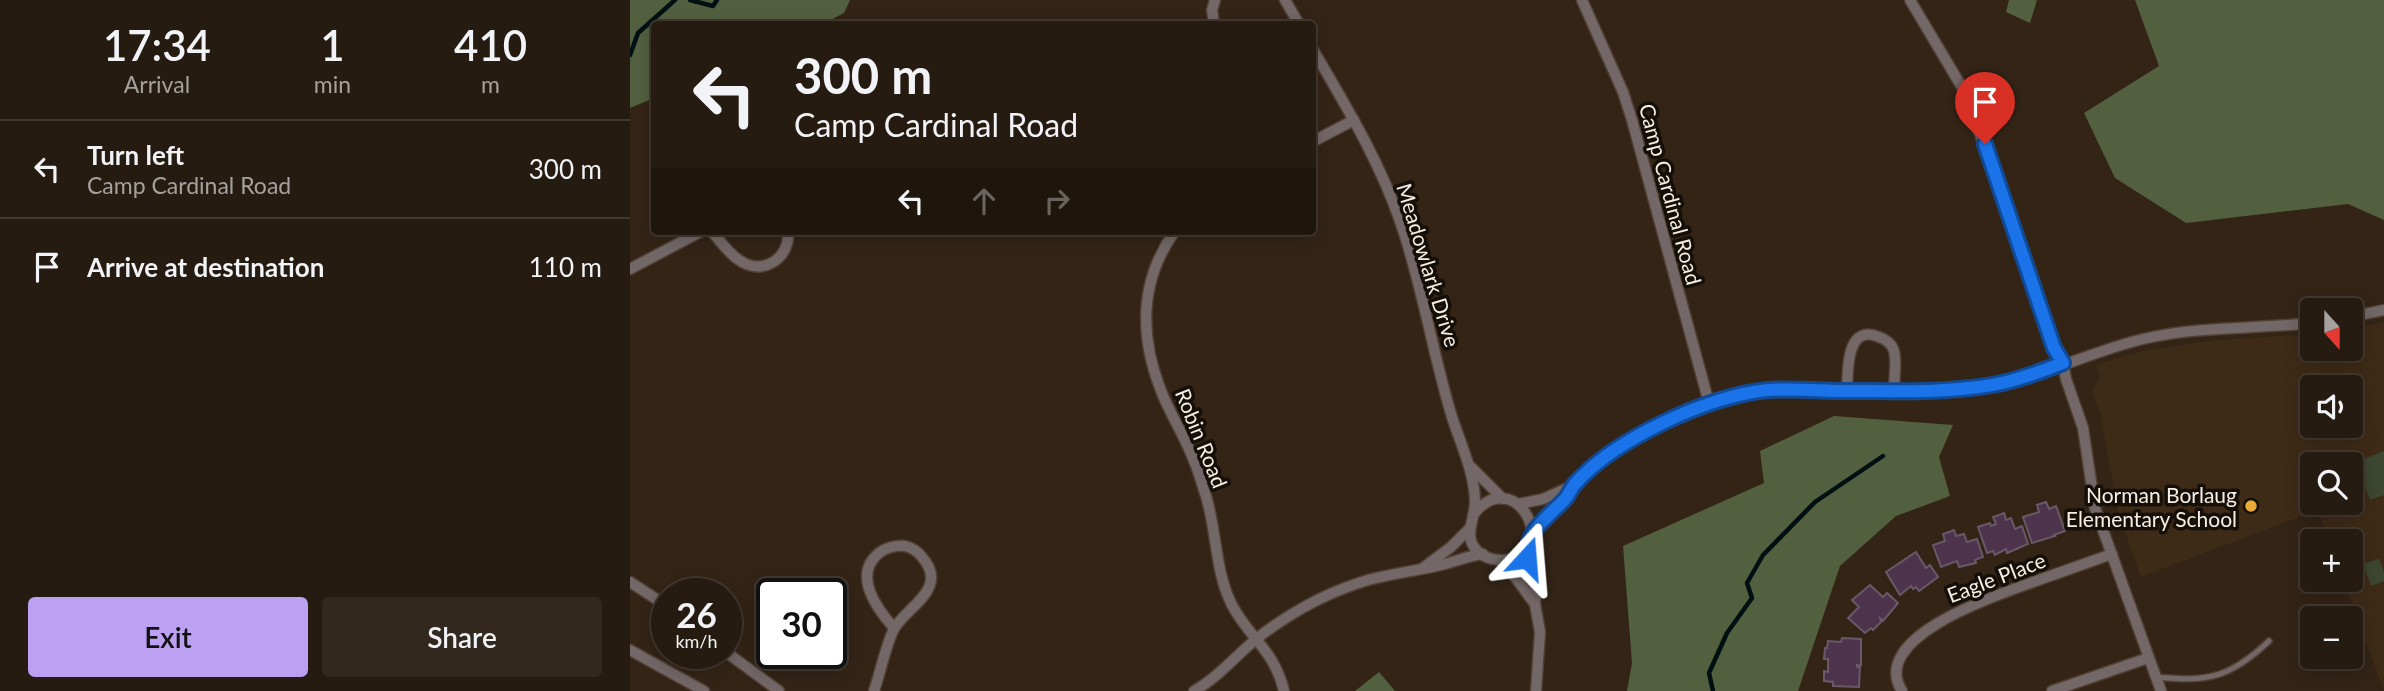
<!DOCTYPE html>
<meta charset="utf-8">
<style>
:root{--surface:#261b10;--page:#32281e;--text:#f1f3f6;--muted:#a4a19f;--line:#423930;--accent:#bca0f2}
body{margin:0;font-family:Lato,sans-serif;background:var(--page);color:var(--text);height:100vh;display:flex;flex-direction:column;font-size:26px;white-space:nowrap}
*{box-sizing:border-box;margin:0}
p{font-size:23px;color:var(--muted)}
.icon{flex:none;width:38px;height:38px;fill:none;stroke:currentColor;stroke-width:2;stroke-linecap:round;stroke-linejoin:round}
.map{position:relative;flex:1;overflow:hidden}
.details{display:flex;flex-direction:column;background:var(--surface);width:630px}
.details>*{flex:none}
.guide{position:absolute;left:21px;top:21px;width:665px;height:214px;border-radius:7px;box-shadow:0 4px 18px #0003,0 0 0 2px var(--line);background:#261b10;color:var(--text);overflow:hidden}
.needle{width:46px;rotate:159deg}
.tools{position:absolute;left:1670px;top:298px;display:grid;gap:14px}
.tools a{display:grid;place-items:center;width:63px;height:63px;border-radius:7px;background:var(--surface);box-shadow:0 4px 18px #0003,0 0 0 2px var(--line);font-size:35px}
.speed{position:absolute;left:21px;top:578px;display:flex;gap:14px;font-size:35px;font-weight:700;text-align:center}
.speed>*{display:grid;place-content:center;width:91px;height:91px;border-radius:50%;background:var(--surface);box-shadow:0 4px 18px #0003,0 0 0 2px var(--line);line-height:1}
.speed small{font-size:18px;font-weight:400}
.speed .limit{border:4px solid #111;border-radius:10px;background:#fff;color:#111}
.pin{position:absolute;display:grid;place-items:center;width:60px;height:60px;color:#fff;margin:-72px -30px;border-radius:50% 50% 50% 0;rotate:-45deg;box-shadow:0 0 7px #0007}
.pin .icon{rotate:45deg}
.me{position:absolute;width:77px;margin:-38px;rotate:19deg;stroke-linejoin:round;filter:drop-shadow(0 0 5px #0008)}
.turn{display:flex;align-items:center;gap:24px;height:147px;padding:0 28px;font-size:32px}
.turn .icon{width:91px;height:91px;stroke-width:2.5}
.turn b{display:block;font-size:49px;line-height:60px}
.lanes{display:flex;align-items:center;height:66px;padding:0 28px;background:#0003;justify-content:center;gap:35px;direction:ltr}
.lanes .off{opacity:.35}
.eta{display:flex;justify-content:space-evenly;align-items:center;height:119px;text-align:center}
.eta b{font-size:42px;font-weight:600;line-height:49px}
.cta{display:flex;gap:14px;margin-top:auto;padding:14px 28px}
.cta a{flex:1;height:80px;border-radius:7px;background:var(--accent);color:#111;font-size:28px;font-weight:600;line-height:80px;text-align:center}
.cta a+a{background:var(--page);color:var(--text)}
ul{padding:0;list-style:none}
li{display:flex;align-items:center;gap:21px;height:98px;padding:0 28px;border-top:2px solid var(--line)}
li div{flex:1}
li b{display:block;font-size:26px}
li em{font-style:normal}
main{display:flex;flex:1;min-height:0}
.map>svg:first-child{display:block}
.built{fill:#3e2b17;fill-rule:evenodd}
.green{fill:#3d462f}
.forest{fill:#536040}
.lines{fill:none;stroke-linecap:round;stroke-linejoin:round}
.stream{stroke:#001012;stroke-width:4.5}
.building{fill:#4d344c;stroke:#695868;stroke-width:2}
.lane-casing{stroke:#4f4033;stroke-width:8}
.street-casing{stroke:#4f4033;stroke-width:13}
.lane{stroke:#736767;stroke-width:5}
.street{stroke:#736767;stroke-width:10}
.route-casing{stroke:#114b97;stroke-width:18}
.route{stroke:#1a73e8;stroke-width:12}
.poi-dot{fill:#eaaa38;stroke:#150f09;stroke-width:2.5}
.labels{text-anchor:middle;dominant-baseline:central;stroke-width:7;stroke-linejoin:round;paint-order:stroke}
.street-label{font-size:21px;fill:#f8eee5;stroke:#150f09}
.poi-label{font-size:21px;fill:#f8eee5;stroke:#150f09;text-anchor:end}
</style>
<main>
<section class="details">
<div class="eta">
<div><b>17:34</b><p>Arrival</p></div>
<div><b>1</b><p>min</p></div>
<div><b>410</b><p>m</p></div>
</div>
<ul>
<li><svg class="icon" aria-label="left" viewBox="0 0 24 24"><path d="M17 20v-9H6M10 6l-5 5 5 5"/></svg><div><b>Turn left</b><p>Camp Cardinal Road</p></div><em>300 m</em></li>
<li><svg class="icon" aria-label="arrive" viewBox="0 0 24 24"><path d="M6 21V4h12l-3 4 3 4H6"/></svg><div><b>Arrive at destination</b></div><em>110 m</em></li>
</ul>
<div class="cta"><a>Exit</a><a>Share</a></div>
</section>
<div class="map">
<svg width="1754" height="691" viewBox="0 0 1754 691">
<rect width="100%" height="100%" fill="#332416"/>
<!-- built -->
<path class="built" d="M 1754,322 L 1754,691 L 1713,579 L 1720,579 L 1720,541 L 1699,541 L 1688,510 L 1511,577 L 1489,515 L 1470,413 L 1462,392 L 1470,376 L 1466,365 L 1512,351 L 1586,340 L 1682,334 L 1682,348 L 1720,348 L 1720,329 ZM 1682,387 L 1720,387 L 1720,425 L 1682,425 ZM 1682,464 L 1720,464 L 1720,502 L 1682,502 Z"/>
<!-- green -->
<g class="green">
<polygon points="1754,451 1754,495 1740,500 1726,462"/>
<polygon points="1749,559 1754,573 1754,581 1741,586 1733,564"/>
</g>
<!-- forest -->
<g class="forest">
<polygon points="0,0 220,0 214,13 193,24 24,24 24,98 0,108"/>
<polygon points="1379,0 1407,0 1400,23 1376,12"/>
<polygon points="1505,0 1754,0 1754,220 1718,204 1556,223 1485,178 1454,113 1529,66"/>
<polygon points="1204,416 1323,425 1309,457 1320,496 1266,516 1210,566 1168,691 997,691 1002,663 993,546 1134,483 1130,451"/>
<polygon points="749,672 765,691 725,691"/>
</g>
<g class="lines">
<!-- stream -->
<g class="stream">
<polyline points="60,0 83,6 87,0"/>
<polyline points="0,55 8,33 45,0"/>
<polyline points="1083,691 1079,673 1097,633 1122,598 1117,583 1133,555 1185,502 1253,456"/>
</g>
</g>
<!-- building -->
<g class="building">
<polygon points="1416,502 1419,509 1426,506 1435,531 1424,535 1425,536 1402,543 1393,517 1409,512 1407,505"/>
<polygon points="1374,513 1376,520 1381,518 1385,529 1392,526 1398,544 1377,553 1376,549 1365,555 1363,551 1357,553 1348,527 1360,523 1361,526 1366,524 1363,517"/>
<polygon points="1324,530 1326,536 1334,534 1337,542 1347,539 1353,557 1345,560 1346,563 1329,567 1327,561 1311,567 1303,545 1315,541 1313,534"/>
<polygon points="1286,552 1296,568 1300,565 1308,577 1289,591 1286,587 1283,589 1281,586 1270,595 1256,572"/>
<polygon points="1240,585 1253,597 1257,593 1268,603 1253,621 1250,618 1251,622 1243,630 1241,628 1235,633 1218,618 1229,607 1222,600"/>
<polygon points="1212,638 1231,639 1231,665 1227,665 1227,667 1230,667 1229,687 1203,686 1203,682 1194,681 1194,671 1198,672 1198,659 1194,659 1195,648 1197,648 1198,641 1211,642"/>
</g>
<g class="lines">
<!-- lane casing -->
<g class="lane-casing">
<path id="lane" d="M 1526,677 C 1578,682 1600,678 1639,641"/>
</g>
<!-- street casing -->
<g class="street-casing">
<g id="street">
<polyline points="655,0 669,24"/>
<polyline points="952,0 993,92 1002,120 1079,403"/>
<polyline points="1280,0 1336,94 1424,348 1433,363 1436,379 1453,428 1465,508 1531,691"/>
<polyline points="584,24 582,10 585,0"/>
<path d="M 682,48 C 716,106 751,163 772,227 C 793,289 803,355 822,417 C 831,445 845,474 845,503 C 844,524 830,541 854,556 C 862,560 871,561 880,559 C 930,544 882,464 843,515"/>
<polyline points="682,142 724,120"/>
<path d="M 81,231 C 90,240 98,253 109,260 C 132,277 161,258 158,231"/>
<path d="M 545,231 C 510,280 509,333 530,388 C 539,413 555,436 564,461 C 569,472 572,485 576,496 C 587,532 585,572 602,605 C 619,638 644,649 654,691"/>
<polyline points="0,269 72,231"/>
<polyline points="1720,317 1754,310"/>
<path d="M 1217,391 C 1218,373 1215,323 1249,337 C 1255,339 1262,344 1264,351 C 1267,362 1264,378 1264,390"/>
<polyline points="839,465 873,499"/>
<polyline points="888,504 913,499 944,485"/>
<path d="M 901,535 C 911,522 922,512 934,500 C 944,490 951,479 962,469 C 1004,432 1082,394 1139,390 C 1158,388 1178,390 1197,391 C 1249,391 1310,393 1361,385 C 1413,377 1462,351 1513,339 C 1568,326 1626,329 1682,323"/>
<polyline points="896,547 898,569 906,591 905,604 910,632 906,691"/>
<path d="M 869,560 C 885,573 892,588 905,604"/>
<polyline points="793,568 821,547 840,528"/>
<polyline points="0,582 37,606"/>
<polyline points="0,650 74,691"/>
<polyline points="96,652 149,691"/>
<path d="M 244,691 C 250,674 256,644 264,629 C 276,607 320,589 292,557 C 288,552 281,547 275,546 C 266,545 255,548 249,553 C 222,575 247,609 264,628"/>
<path d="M 564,691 C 591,676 609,651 634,633 C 665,610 701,591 738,580 C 761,574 784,571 806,566 C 823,563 836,556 853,554"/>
<path d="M 1272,691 C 1237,636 1373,593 1406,581 C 1431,572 1456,563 1482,554"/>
<polyline points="1422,691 1518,658"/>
</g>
</g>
<!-- lane -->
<use href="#lane" class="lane"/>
<!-- street -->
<use href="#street" class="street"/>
</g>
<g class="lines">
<!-- route casing -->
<g class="route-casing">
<path id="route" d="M 897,558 C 895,530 919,517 936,498 C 939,494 941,489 944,485 C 983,440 1079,395 1138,390 C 1164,388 1191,391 1218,391 C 1265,391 1315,393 1362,385 C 1386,381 1410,372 1433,363 L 1424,348 L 1355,144"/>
</g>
<!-- route -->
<use href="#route" class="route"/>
</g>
<!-- markers -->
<circle class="poi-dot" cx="1621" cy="506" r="7"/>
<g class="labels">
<!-- street labels -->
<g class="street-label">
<text transform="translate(1041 194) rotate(75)">Camp Cardinal Road</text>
<text transform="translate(799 265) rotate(73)">Meadowlark Drive</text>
<text transform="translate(572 438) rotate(68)">Robin Road</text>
<text transform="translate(1366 577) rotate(-21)">Eagle Place</text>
</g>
<!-- poi labels -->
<g class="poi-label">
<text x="1607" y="494">Norman Borlaug<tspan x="1607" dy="24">Elementary School</tspan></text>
</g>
</g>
</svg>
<div class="tools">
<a><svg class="needle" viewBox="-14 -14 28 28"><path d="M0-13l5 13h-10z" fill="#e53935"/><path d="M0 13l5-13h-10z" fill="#a4a19f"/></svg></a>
<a><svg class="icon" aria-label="sound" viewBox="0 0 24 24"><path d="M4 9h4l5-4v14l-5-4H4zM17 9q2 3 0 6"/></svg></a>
<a><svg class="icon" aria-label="search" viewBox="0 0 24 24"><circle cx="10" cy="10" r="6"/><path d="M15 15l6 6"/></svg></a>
<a>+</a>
<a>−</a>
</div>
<div class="speed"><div>26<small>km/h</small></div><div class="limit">30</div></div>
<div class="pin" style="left:1355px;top:144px;background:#d93025"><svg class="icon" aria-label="arrive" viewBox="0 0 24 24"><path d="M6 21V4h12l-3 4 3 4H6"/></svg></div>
<svg class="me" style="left:897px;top:558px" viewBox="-20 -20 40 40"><path d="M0-17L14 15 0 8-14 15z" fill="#1a73e8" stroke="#fff" stroke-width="4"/></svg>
<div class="guide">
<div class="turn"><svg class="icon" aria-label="left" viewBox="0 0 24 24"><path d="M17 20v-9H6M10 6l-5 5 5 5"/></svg><div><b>300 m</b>Camp Cardinal Road</div></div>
<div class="lanes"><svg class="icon" aria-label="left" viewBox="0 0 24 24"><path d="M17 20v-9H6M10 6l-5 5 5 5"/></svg><svg class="icon off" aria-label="ahead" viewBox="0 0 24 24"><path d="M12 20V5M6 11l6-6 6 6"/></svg><svg class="icon off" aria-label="right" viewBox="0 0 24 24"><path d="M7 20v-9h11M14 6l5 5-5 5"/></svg></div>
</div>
</div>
</main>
